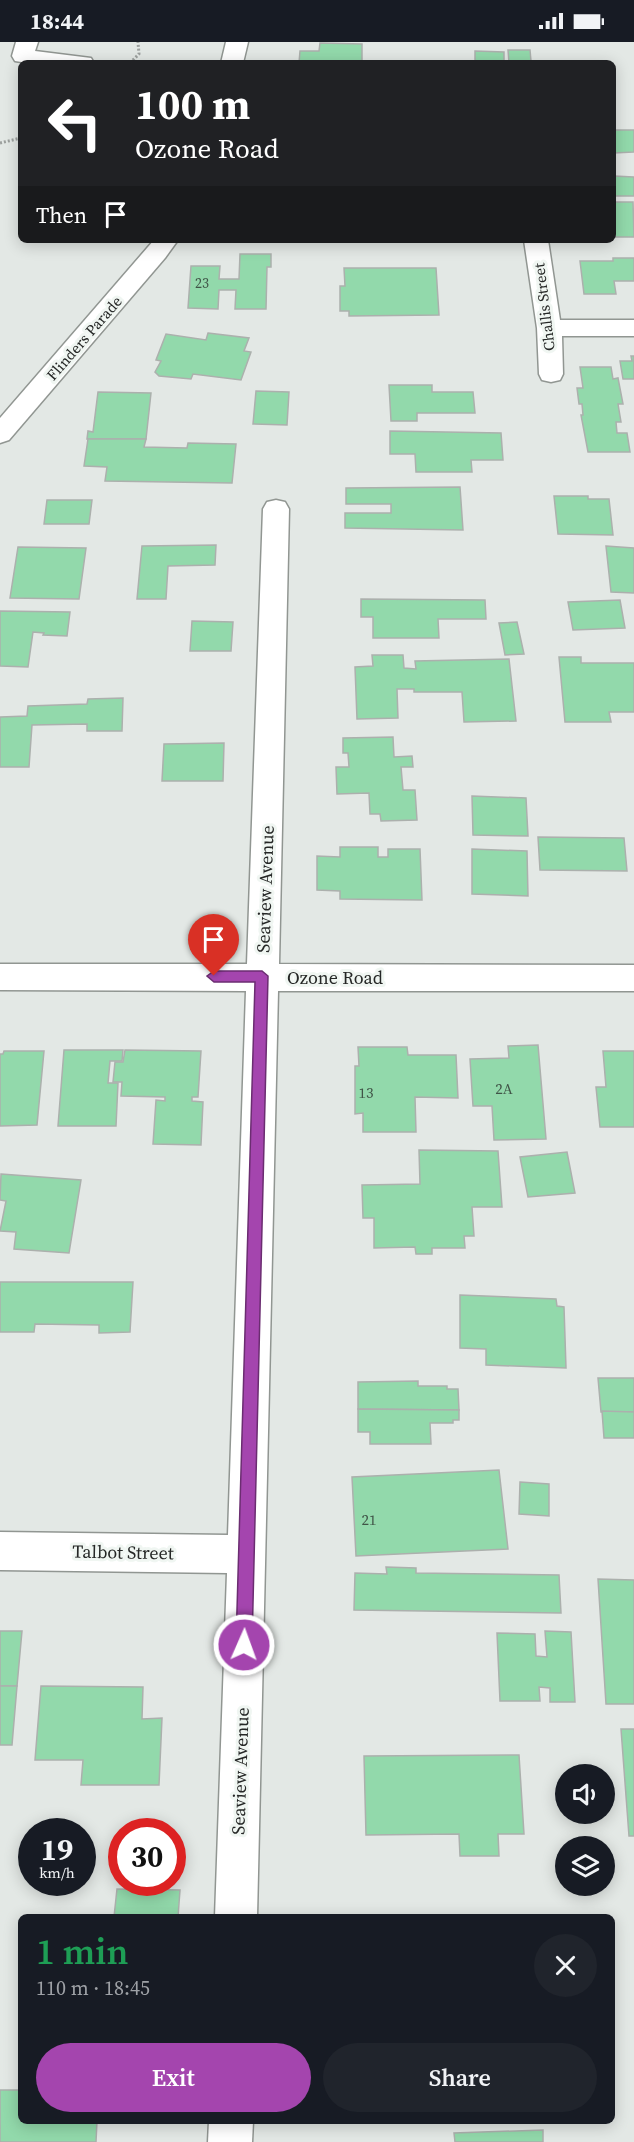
<!DOCTYPE html>
<meta charset="utf-8">
<style>
:root{--surface:#171b24;--page:#20242c;--text:#f1f3f6;--muted:#9ea1a6;--accent:#a445ae}
body{margin:0;font-family:"Source Serif 4",serif;background:var(--page);color:var(--text);height:100vh;display:flex;flex-direction:column;font-size:22px;white-space:nowrap}
*{box-sizing:border-box;margin:0}
p{font-size:20px;color:var(--muted)}
.icon{flex:none;width:33px;height:33px;fill:none;stroke:currentColor;stroke-width:2;stroke-linecap:round;stroke-linejoin:round}
.map{position:relative;flex:1;overflow:hidden}
.drawer{position:absolute;left:18px;top:1872px;width:597px;height:210px;display:flex;flex-direction:column;background:var(--surface);border-radius:9px;box-shadow:0 3px 15px #0003}
.drawer>*{flex:none}
.banner{position:absolute;left:18px;top:18px;width:598px;height:183px;border-radius:9px;box-shadow:0 3px 15px #0003;background:#202124;color:#fff;overflow:hidden}
.buttons{position:absolute;left:555px;top:1722px;display:grid;gap:12px}
.buttons a{display:grid;place-items:center;width:60px;height:60px;border-radius:50%;background:var(--surface);box-shadow:0 3px 15px #0003;font-size:30px}
.speed{position:absolute;left:18px;top:1776px;display:flex;gap:12px;font-size:30px;font-weight:700;text-align:center}
.speed>*{display:grid;place-content:center;width:78px;height:78px;border-radius:50%;background:var(--surface);box-shadow:0 3px 15px #0003;line-height:1}
.speed small{font-size:15px;font-weight:400}
.speed .limit{border:9px solid #d22;background:#fff;color:#111}
.pin{position:absolute;display:grid;place-items:center;width:51px;height:51px;color:#fff;margin:-62px -26px;border-radius:50% 50% 50% 0;rotate:-45deg;box-shadow:0 0 6px #0007}
.pin .icon{rotate:45deg}
.me{position:absolute;width:66px;margin:-33px;rotate:2deg;stroke-linejoin:round;filter:drop-shadow(0 0 4px #0008)}
.turn{display:flex;align-items:center;gap:21px;height:126px;padding:0 18px;font-size:27px}
.turn .icon{width:78px;height:78px;stroke-width:2.5}
.turn b{display:block;font-size:42px;line-height:51px}
.then{display:flex;align-items:center;height:57px;padding:0 18px;background:#0003;gap:12px;font-size:22px}
.round{display:grid;place-items:center;flex:none;width:63px;height:63px;border-radius:32px;background:var(--page)}
.headline{display:flex;align-items:center;justify-content:space-between;height:102px;padding:0 18px}
h1{font-size:36px;font-weight:600;line-height:45px;color:#1e9e55}
.primary-button{display:flex;gap:12px;margin-top:auto;padding:12px 18px}
.primary-button a{flex:1;height:69px;border-radius:36px;background:var(--accent);color:#fff;font-size:24px;font-weight:600;line-height:69px;text-align:center}
.primary-button a+a{background:var(--page);color:var(--text)}
.status{display:flex;justify-content:space-between;align-items:center;height:42px;padding:0 30px;background:var(--surface);direction:ltr}
.status svg{height:16px;fill:currentColor}
.map>svg:first-child{display:block}
.building{fill:#92d9ab;stroke:#acb0ad;stroke-width:1.5}
.lines{fill:none;stroke-linecap:round;stroke-linejoin:round}
.minor-casing{stroke:#919692;stroke-width:3}
.path{stroke:#9ca09e;stroke-width:3;stroke-dasharray:2 2;stroke-linecap:butt}
.minor{fill:#fff;fill-rule:evenodd}
.route{fill:#a445ae;stroke:#6b2d71;stroke-width:1.5}
.labels{text-anchor:middle;dominant-baseline:central;stroke-width:6;stroke-linejoin:round;paint-order:stroke}
.far-number-label{font-size:14px;fill:#405447}
.far-street-label{font-size:15px;fill:#252726;stroke:#f0f6f2}
.number-label{font-size:15px;fill:#405447}
.street-label{font-size:18px;fill:#252726;stroke:#f0f6f2}
</style>
<div class="status"><b>18:44</b><svg viewBox="0 0 49 12"><path d="M0 12V9h3v3zM5 12V6h3v6zM10 12V3h3v9zM15 12V0h3v12zM26 1h20v11H26zM47 4h2v5h-2z"/></svg></div>
<div class="map">
<svg width="634" height="2100" viewBox="0 0 634 2100">
<rect width="100%" height="100%" fill="#e3e8e5"/>
<!-- building -->
<g class="building">
<polygon points="320,1 362,2 362,21 299,21 300,9 319,9"/>
<polygon points="508,8 530,8 531,19 563,19 564,21 509,21"/>
<polygon points="475,9 504,10 504,21 475,21"/>
<polygon points="614,88 634,88 634,110 614,111"/>
<polygon points="614,134 634,135 634,154 614,154"/>
<polygon points="614,160 633,160 634,195 615,195"/>
<polygon points="240,212 271,212 271,225 267,225 266,267 235,267 236,248 219,248 218,267 188,266 191,224 220,224 219,237 239,237"/>
<polygon points="613,216 634,216 634,239 614,239 616,252 584,252 580,219 613,219"/>
<polygon points="344,226 436,226 439,273 349,274 349,269 340,269 340,244 345,244"/>
<polygon points="208,291 249,296 244,309 251,310 241,338 193,332 191,337 159,334 155,330 161,319 156,318 166,292 206,298"/>
<polygon points="631,314 634,314 634,337 623,337 620,319 632,319"/>
<polygon points="580,325 611,325 613,337 618,336 623,362 618,362 621,380 616,380 617,391 627,391 630,410 588,410 581,373 583,373 582,362 579,362 577,346 583,346"/>
<polygon points="389,343 432,343 432,350 473,350 475,371 417,371 417,379 391,379"/>
<polygon points="256,349 289,350 287,383 253,382"/>
<polygon points="98,350 151,351 146,397 87,397 88,389 93,390"/>
<polygon points="390,389 501,391 503,418 471,418 472,430 416,430 415,412 390,412"/>
<polygon points="88,397 146,397 144,405 187,406 188,401 236,402 232,441 105,439 107,425 84,424"/>
<polygon points="460,445 463,488 345,486 345,471 391,471 391,462 346,462 346,446"/>
<polygon points="554,454 588,454 588,457 609,457 613,493 558,492"/>
<polygon points="47,458 92,458 89,482 44,482"/>
<polygon points="216,503 215,523 168,524 166,557 137,557 142,504"/>
<polygon points="606,504 634,506 634,551 611,550"/>
<polygon points="18,505 86,506 79,557 10,556"/>
<polygon points="361,557 485,558 486,577 438,577 439,596 373,596 373,575 361,575"/>
<polygon points="620,558 625,586 573,588 568,560"/>
<polygon points="0,569 70,570 67,594 43,593 44,591 33,590 28,625 0,624"/>
<polygon points="192,579 233,580 231,609 190,609"/>
<polygon points="517,580 524,612 505,613 499,581"/>
<polygon points="372,613 403,613 404,626 416,627 415,619 509,617 516,679 464,680 462,650 414,650 414,647 397,647 398,676 357,677 355,625 373,624"/>
<polygon points="559,615 581,615 581,621 634,621 634,670 609,670 611,680 565,680"/>
<polygon points="123,656 122,689 87,689 87,682 32,683 29,725 0,725 0,675 27,674 28,664 87,662 88,657"/>
<polygon points="393,695 394,715 412,714 413,725 401,725 403,748 415,748 417,778 381,779 380,772 370,772 369,751 337,752 336,725 349,725 348,711 343,711 343,696"/>
<polygon points="224,701 223,739 162,739 164,702"/>
<polygon points="472,754 526,756 528,794 473,793"/>
<polygon points="538,795 624,796 627,829 540,828"/>
<polygon points="340,805 378,805 378,815 388,815 388,807 420,807 422,858 340,857 340,849 317,848 317,814 340,815"/>
<polygon points="472,807 527,809 528,854 472,852"/>
<polygon points="538,1003 546,1097 494,1098 492,1064 473,1064 470,1017 509,1016 508,1004"/>
<polygon points="358,1005 407,1005 408,1013 456,1013 458,1056 415,1055 416,1090 363,1090 363,1071 355,1072 355,1024 359,1024"/>
<polygon points="64,1008 123,1008 122,1019 110,1019 108,1041 118,1041 116,1084 58,1084"/>
<polygon points="125,1008 201,1009 198,1055 192,1055 192,1059 203,1060 201,1103 153,1102 156,1058 165,1059 165,1055 121,1054 122,1040 113,1040 115,1020 123,1020"/>
<polygon points="4,1009 44,1009 37,1083 0,1084 0,1012 3,1012"/>
<polygon points="603,1009 634,1009 634,1085 600,1085 596,1045 606,1045"/>
<polygon points="419,1108 498,1109 502,1165 472,1165 474,1194 464,1194 465,1206 432,1206 432,1212 416,1212 415,1205 374,1206 374,1176 363,1176 362,1143 420,1142"/>
<polygon points="567,1110 575,1151 528,1155 520,1115"/>
<polygon points="1,1132 81,1138 69,1211 14,1207 16,1190 0,1189 6,1159 0,1158"/>
<polygon points="0,1240 133,1240 130,1290 99,1291 99,1283 35,1282 34,1290 0,1290"/>
<polygon points="460,1253 556,1257 557,1264 564,1265 566,1326 486,1323 486,1307 460,1306"/>
<polygon points="598,1336 634,1336 634,1370 601,1370"/>
<polygon points="418,1339 418,1344 447,1344 447,1347 458,1347 459,1368 358,1367 358,1340"/>
<polygon points="358,1367 459,1368 459,1378 453,1378 453,1381 430,1381 431,1402 370,1402 370,1390 358,1390"/>
<polygon points="602,1369 634,1370 634,1396 604,1396"/>
<polygon points="499,1428 508,1507 356,1514 352,1435"/>
<polygon points="520,1440 549,1442 549,1474 519,1472"/>
<polygon points="386,1525 416,1526 416,1531 559,1533 561,1571 354,1568 355,1531 387,1532"/>
<polygon points="598,1537 634,1538 634,1662 606,1662"/>
<polygon points="0,1589 22,1589 17,1644 0,1644"/>
<polygon points="545,1589 571,1590 575,1660 550,1660 550,1646 539,1645 540,1659 500,1659 497,1591 535,1592 536,1614 547,1615"/>
<polygon points="0,1644 17,1644 12,1703 0,1703"/>
<polygon points="41,1644 143,1645 142,1677 162,1676 159,1743 81,1743 83,1718 35,1718"/>
<polygon points="621,1687 634,1687 634,1794 629,1794"/>
<polygon points="519,1713 524,1792 498,1792 499,1814 460,1814 459,1792 366,1793 364,1714"/>
<polygon points="117,1847 180,1848 178,1875 114,1875"/>
<polygon points="0,2048 21,2048 21,2079 97,2079 96,2100 0,2100"/>
<polygon points="543,2088 543,2100 455,2100 454,2091"/>
</g>
<g class="lines">
<!-- minor casing -->
<g class="minor-casing">
<g id="minor">
<polygon points="16,0 38,0 35,9 91,16 94,21 28,21 15,19 12,14"/>
<polygon points="226,0 248,0 243,21 221,21"/>
<polygon points="154,198 178,198 165,216 9,398 0,401 0,376"/>
<polygon points="524,198 548,198 560,278 634,278 634,294 562,294 563,332 560,338 551,340 542,338 539,332 537,286"/>
<polygon points="276,458 285,460 289,467 279,922 634,923 634,949 278,949 257,1875 215,1875 227,1531 0,1528 0,1490 228,1493 246,949 0,948 0,922 247,922 263,467 267,460"/>
<polygon points="209,2079 253,2079 252,2100 208,2100"/>
</g>
</g>
<!-- path -->
<g class="path">
<polyline points="130,21 139,12 138,0"/>
<polyline points="0,101 21,96"/>
</g>
<!-- minor -->
<use href="#minor" class="minor"/>
</g>
<!-- route -->
<polygon class="route" points="214,929 262,929 268,934 252,1603 249,1608 244,1611 238,1608 236,1603 255,940 214,940 207,934"/>
<g class="labels">
<!-- far-number labels -->
<g class="far-number-label">
<text x="202" y="241">23</text>
</g>
<!-- far-street labels -->
<g class="far-street-label">
<text transform="translate(544 265) rotate(-97)">Challis Street</text>
<text transform="translate(84 296) rotate(-49)">Flinders Parade</text>
</g>
<!-- number labels -->
<g class="number-label">
<text x="504" y="1046">2A</text>
<text x="366" y="1050">13</text>
<text x="369" y="1477">21</text>
</g>
<!-- street labels -->
<g class="street-label">
<text transform="translate(265 847) rotate(-88)">Seaview Avenue</text>
<text x="335" y="935">Ozone Road</text>
<text transform="translate(123 1510) rotate(1)">Talbot Street</text>
<text transform="translate(240 1729) rotate(-88)">Seaview Avenue</text>
</g>
</g>
</svg>
<div class="buttons">
<a><svg class="icon" aria-label="sound" viewBox="0 0 24 24"><path d="M4 9h4l5-4v14l-5-4H4zM17 9q2 3 0 6"/></svg></a>
<a><svg class="icon" aria-label="layers" viewBox="0 0 24 24"><path d="M12 4l9 5-9 5-9-5zM3 14l9 5 9-5"/></svg></a>
</div>
<div class="speed"><div>19<small>km/h</small></div><div class="limit">30</div></div>
<div class="pin" style="left:214px;top:934px;background:#d93025"><svg class="icon" aria-label="arrive" viewBox="0 0 24 24"><path d="M6 21V4h12l-3 4 3 4H6"/></svg></div>
<svg class="me" style="left:244px;top:1603px" viewBox="-20 -20 40 40"><circle r="17" fill="#a445ae" stroke="#fff" stroke-width="3"/><path d="M0-11L8 9 0 5-8 9z" fill="#fff"/></svg>
<div class="banner">
<div class="turn"><svg class="icon" aria-label="left" viewBox="0 0 24 24"><path d="M17 20v-9H6M10 6l-5 5 5 5"/></svg><div><b>100 m</b>Ozone Road</div></div>
<div class="then">Then<svg class="icon" aria-label="arrive" viewBox="0 0 24 24"><path d="M6 21V4h12l-3 4 3 4H6"/></svg></div>
</div>
<section class="drawer">
<div class="headline"><div><h1>1 min</h1><p>110 m · 18:45</p></div><a class="round"><svg class="icon" aria-label="close" viewBox="0 0 24 24"><path d="M6 6l12 12M18 6L6 18"/></svg></a></div>
<div class="primary-button"><a>Exit</a><a>Share</a></div>
</section>
</div>
